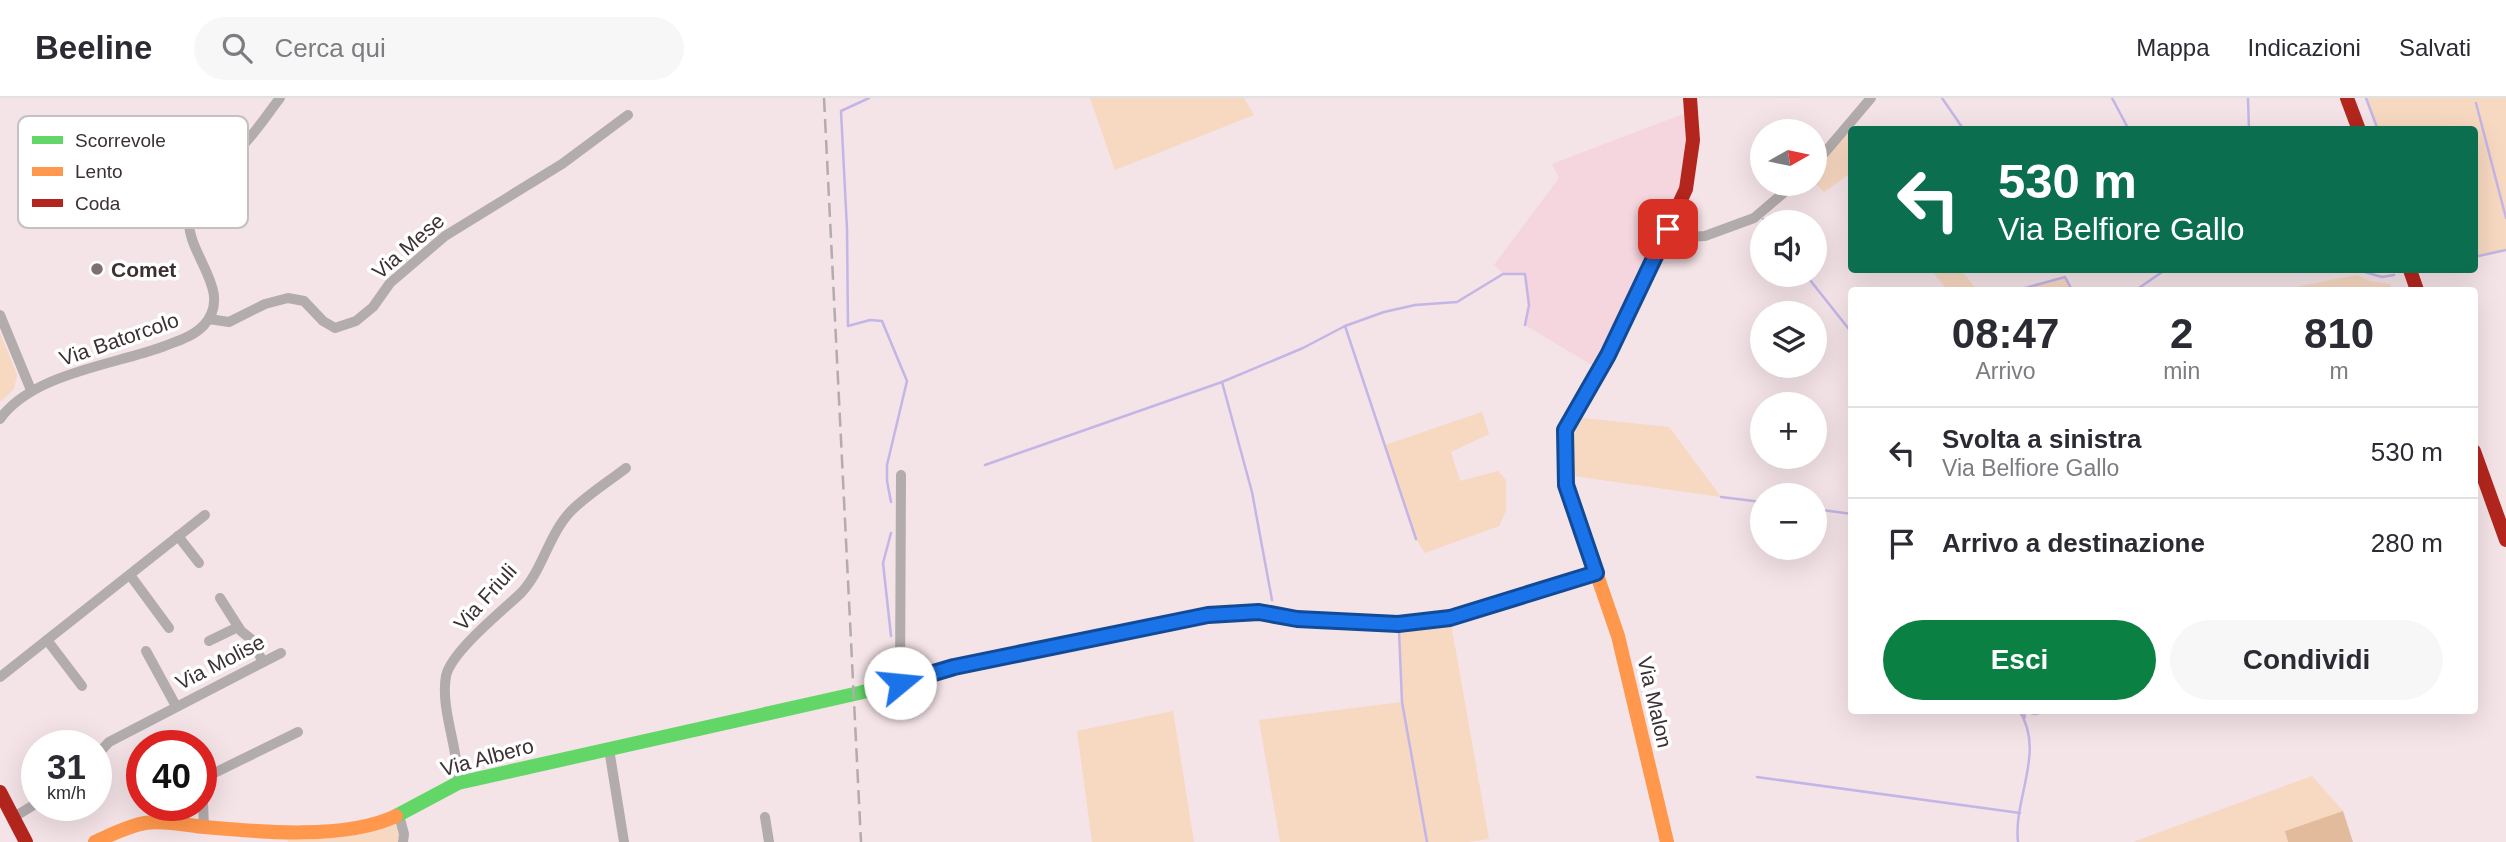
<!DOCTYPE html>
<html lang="it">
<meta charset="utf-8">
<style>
:root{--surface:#fff;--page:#f7f7f7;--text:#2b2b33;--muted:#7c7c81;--line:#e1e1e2;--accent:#0b8043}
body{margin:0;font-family:Helvetica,sans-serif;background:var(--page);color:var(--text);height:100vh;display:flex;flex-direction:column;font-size:26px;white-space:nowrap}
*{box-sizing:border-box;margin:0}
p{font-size:23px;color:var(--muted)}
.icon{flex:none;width:38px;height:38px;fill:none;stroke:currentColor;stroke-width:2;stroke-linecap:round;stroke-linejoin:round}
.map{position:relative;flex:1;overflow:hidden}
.side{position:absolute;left:1848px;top:189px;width:630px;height:427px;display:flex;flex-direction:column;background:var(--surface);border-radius:7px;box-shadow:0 7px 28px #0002}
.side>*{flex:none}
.hud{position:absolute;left:1848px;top:28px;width:630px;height:147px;border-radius:7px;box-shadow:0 7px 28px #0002;background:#0b6e4f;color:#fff;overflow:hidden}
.needle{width:46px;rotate:81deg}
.controls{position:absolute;left:1750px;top:21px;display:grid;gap:14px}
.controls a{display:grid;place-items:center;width:77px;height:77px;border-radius:50%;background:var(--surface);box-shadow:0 7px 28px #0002;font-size:35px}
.speed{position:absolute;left:21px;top:632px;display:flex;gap:14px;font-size:35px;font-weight:700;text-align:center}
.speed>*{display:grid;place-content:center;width:91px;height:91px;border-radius:50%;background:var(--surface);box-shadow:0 7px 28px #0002;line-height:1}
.speed small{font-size:18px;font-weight:400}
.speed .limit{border:10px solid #d22;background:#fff;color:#111}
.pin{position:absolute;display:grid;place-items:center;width:60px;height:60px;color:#fff;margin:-30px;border-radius:14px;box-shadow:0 4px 10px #0006}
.me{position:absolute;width:77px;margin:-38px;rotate:73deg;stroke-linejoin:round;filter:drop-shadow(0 0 5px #0008)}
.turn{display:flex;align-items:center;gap:24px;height:147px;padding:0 35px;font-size:32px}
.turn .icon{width:91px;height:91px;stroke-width:2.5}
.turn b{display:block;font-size:49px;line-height:60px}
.eta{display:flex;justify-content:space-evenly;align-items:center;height:119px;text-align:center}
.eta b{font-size:42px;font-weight:800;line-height:49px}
.action{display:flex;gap:14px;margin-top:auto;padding:14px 35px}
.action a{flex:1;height:80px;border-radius:42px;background:var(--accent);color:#fff;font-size:28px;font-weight:800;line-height:80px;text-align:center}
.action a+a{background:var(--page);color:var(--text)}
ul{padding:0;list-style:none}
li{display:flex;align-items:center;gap:21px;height:91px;padding:0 35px;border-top:2px solid var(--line)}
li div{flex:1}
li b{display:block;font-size:26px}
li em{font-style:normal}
header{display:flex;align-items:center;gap:42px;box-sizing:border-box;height:98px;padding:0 35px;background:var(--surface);border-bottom:2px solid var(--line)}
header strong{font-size:33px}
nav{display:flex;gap:38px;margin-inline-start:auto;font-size:24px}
.search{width:490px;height:63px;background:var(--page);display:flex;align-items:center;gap:18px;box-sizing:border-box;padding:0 24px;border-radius:38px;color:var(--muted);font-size:26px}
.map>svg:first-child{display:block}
.built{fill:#f5d6de}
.green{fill:#f7d8c1}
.forest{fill:#e1bb9c}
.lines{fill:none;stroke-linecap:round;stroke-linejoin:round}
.stream{stroke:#c4b5e7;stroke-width:2.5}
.street{stroke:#b3acac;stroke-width:10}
.fast{stroke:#63d668;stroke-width:14}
.slow{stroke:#ff974d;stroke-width:14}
.jam{stroke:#b3261e;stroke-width:14}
.rail{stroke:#b4abac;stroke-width:2.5;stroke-dasharray:14 7;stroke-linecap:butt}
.route-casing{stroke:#114b97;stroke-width:18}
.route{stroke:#1a73e8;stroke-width:12}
.poi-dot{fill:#7d6f73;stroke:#fff;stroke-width:2.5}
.labels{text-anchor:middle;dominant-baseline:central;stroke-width:7;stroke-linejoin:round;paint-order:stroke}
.street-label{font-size:21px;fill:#3d3034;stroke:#fff}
.poi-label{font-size:21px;font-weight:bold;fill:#3d3034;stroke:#fff;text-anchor:start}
.key{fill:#fff;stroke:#c5c1c2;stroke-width:2}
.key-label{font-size:19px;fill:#3d3034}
</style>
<header>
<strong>Beeline</strong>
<div class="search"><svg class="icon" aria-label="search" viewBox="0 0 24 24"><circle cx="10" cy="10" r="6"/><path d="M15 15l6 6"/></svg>Cerca qui</div>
<nav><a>Mappa</a><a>Indicazioni</a><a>Salvati</a></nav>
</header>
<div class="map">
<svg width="2506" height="744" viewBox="0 0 2506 744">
<rect width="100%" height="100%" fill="#f4e3e7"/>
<!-- built -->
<polygon class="built" points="1691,13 1686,91 1600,272 1525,227 1529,207 1525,176 1503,176 1494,167 1559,80 1552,66"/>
<!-- green -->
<g class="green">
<polygon points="1090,0 1244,0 1254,17 1115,72"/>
<polygon points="2366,0 2506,0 2506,152 2475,159 2474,32 2378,31"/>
<polygon points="1850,24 1856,31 1852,32 1851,75 1824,94 1815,85 1815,66"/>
<polygon points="1931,172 1961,172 1977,192 1947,192"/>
<polygon points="2357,177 2370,183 2390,186 2393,192 2279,192"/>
<polygon points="2065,179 2072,192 2018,192"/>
<polygon points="0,235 17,277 14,291 0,304"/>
<polygon points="1482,314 1489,336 1451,354 1460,383 1498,373 1506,382 1506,413 1499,428 1425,455 1416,441 1385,347"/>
<polygon points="1573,319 1669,329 1721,399 1566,377"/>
<polygon points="1450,520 1489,741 1467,744 1280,744 1259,622 1402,604 1398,526"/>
<polygon points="1173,613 1194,744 1092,744 1077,633"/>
<polygon points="2312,678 2343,713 2286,733 2288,744 2133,744"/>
<polygon points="397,725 400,738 398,744 288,744 286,738"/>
</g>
<!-- forest -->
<polygon class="forest" points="2343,713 2353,744 2288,744 2285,733"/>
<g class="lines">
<!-- stream -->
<g class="stream">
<polyline points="869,0 841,13 847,131 848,228 870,222 882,223 907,283 887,367 887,383 891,404"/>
<polyline points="1942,0 1964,32"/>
<polyline points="2112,0 2129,32"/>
<polyline points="2248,0 2249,32"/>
<polyline points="2366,0 2378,32"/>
<polyline points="2476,5 2506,120"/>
<polyline points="1763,121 1766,124"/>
<polyline points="2474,159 2506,152"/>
<polyline points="2358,172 2382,179 2394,177"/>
<polyline points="1806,177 1852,235"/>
<polyline points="2018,192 2065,179 2072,192"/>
<polyline points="2136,192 2165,172"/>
<polyline points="1345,228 1416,441"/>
<polyline points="1222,284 1252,394 1272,502"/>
<polyline points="985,367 1222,284 1303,250 1345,228 1384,214 1415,207 1457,204 1503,176 1525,176 1529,207 1525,227"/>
<polyline points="1721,399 1762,404"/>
<polyline points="1815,411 1852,416"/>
<polyline points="891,435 883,465 891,538"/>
<polyline points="1399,533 1402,604 1427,744"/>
<polyline points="2025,619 2024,616 2027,614 2035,616 2051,612"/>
<polyline points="1757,679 2020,715"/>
<path d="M 2018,744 C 2013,700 2046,654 2019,612"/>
</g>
<!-- street -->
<g class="street">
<polyline points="1815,66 1871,0"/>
<polyline points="1664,140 1705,138 1754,120 1794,86"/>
<polyline points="0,217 31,292"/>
<polyline points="209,221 229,224 265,206 288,200 304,203 323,223 335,230 356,223 373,209 390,185 445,138 562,66 628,17"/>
<path d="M 0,321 C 32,276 112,267 162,249 C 177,243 193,239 204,227 C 234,194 188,158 189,123 C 190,97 234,59 251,38 C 261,26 270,13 280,0"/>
<polyline points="178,438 199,465"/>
<polyline points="130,477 169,530"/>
<polyline points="220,500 241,533 251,541 263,564"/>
<polyline points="47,542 82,588"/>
<polyline points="209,543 238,529"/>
<polyline points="146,553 176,608"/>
<polyline points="0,579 205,417"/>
<polyline points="900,585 901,377"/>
<polyline points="609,651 624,744"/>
<polyline points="96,658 109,644 281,555"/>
<path d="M 458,685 C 459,651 440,611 446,578 C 451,554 502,513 521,495 C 543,472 548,437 571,413 C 587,397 608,384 626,370"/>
<polyline points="399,717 404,736 403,744"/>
<polyline points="14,719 37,705"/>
<polyline points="765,719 769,744"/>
<polyline points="204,729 202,681 298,634"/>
</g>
<!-- fast -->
<polyline class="fast" points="396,718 458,685 859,595 932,575"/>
<!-- slow -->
<g class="slow">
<polyline points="1649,170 1608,257 1565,332 1566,387 1618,538 1667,744"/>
<polyline points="932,575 1208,517 1259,514 1297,521 1349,525 1414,525 1458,517"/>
<path d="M 95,744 C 111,737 127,728 145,725 C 163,722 186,727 204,729 C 259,734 346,742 396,718"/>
</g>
<!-- jam -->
<g class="jam">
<polyline points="2347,0 2359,32"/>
<polyline points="1649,170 1686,91 1693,42 1690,0"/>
<polyline points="2410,172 2417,192"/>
<polyline points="2474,353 2506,442"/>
<polyline points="1458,517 1596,475"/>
<polyline points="0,694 26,744"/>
</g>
<!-- rail -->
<polyline class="rail" points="824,0 861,744"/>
</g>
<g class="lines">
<!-- route casing -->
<g class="route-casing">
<polyline id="route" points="900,585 954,569 1208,517 1259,514 1297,521 1398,526 1450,520 1596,475 1566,387 1565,332 1608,257 1668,131"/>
</g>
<!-- route -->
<use href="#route" class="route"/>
</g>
<!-- markers -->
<circle class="poi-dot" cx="97" cy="171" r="7"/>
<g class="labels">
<!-- street labels -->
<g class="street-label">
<text transform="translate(408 148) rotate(-41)">Via Mese</text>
<text transform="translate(119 241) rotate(-19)">Via Batorcolo</text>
<text transform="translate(485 499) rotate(-48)">Via Friuli</text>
<text transform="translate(220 564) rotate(-27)">Via Molise</text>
<text transform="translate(1655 604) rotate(77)">Via Malon</text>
<text transform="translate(487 659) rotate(-15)">Via Albero</text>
</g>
<!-- poi labels -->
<g class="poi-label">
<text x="111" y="171">Comet</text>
</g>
</g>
<!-- legend -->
<rect x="18" y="18" width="230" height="112" rx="10" class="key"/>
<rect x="32" y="38" width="31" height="8" fill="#63d668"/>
<rect x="32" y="69" width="31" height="9" fill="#ff974d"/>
<rect x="32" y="101" width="31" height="8" fill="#b3261e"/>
<g class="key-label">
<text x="75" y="49">Scorrevole</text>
<text x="75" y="80">Lento</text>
<text x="75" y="112">Coda</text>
</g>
</svg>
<div class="controls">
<a><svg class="needle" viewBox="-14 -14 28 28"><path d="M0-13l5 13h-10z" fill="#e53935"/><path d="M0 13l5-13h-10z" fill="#7c7c81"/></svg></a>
<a><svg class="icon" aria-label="sound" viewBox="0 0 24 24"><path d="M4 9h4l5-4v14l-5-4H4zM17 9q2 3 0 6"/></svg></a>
<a><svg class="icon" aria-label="layers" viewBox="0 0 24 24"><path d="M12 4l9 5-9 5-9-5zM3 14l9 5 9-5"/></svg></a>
<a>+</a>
<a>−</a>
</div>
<div class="speed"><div>31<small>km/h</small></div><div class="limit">40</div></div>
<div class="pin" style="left:1668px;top:131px;background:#d93025"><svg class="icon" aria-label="arrive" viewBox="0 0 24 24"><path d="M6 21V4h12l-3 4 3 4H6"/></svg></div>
<svg class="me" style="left:900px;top:585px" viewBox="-20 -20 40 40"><circle r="19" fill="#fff"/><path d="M0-13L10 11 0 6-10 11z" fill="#1a73e8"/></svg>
<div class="hud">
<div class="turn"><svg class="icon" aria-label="left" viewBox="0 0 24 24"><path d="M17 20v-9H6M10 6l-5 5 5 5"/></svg><div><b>530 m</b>Via Belfiore Gallo</div></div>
</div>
<section class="side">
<div class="eta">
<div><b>08:47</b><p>Arrivo</p></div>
<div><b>2</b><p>min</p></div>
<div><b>810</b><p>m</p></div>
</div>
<ul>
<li><svg class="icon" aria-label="left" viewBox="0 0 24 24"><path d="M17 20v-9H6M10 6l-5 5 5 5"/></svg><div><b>Svolta a sinistra</b><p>Via Belfiore Gallo</p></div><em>530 m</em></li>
<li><svg class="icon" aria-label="arrive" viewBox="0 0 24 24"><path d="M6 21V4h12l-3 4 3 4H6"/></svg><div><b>Arrivo a destinazione</b></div><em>280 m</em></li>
</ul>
<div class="action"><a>Esci</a><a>Condividi</a></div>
</section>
</div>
